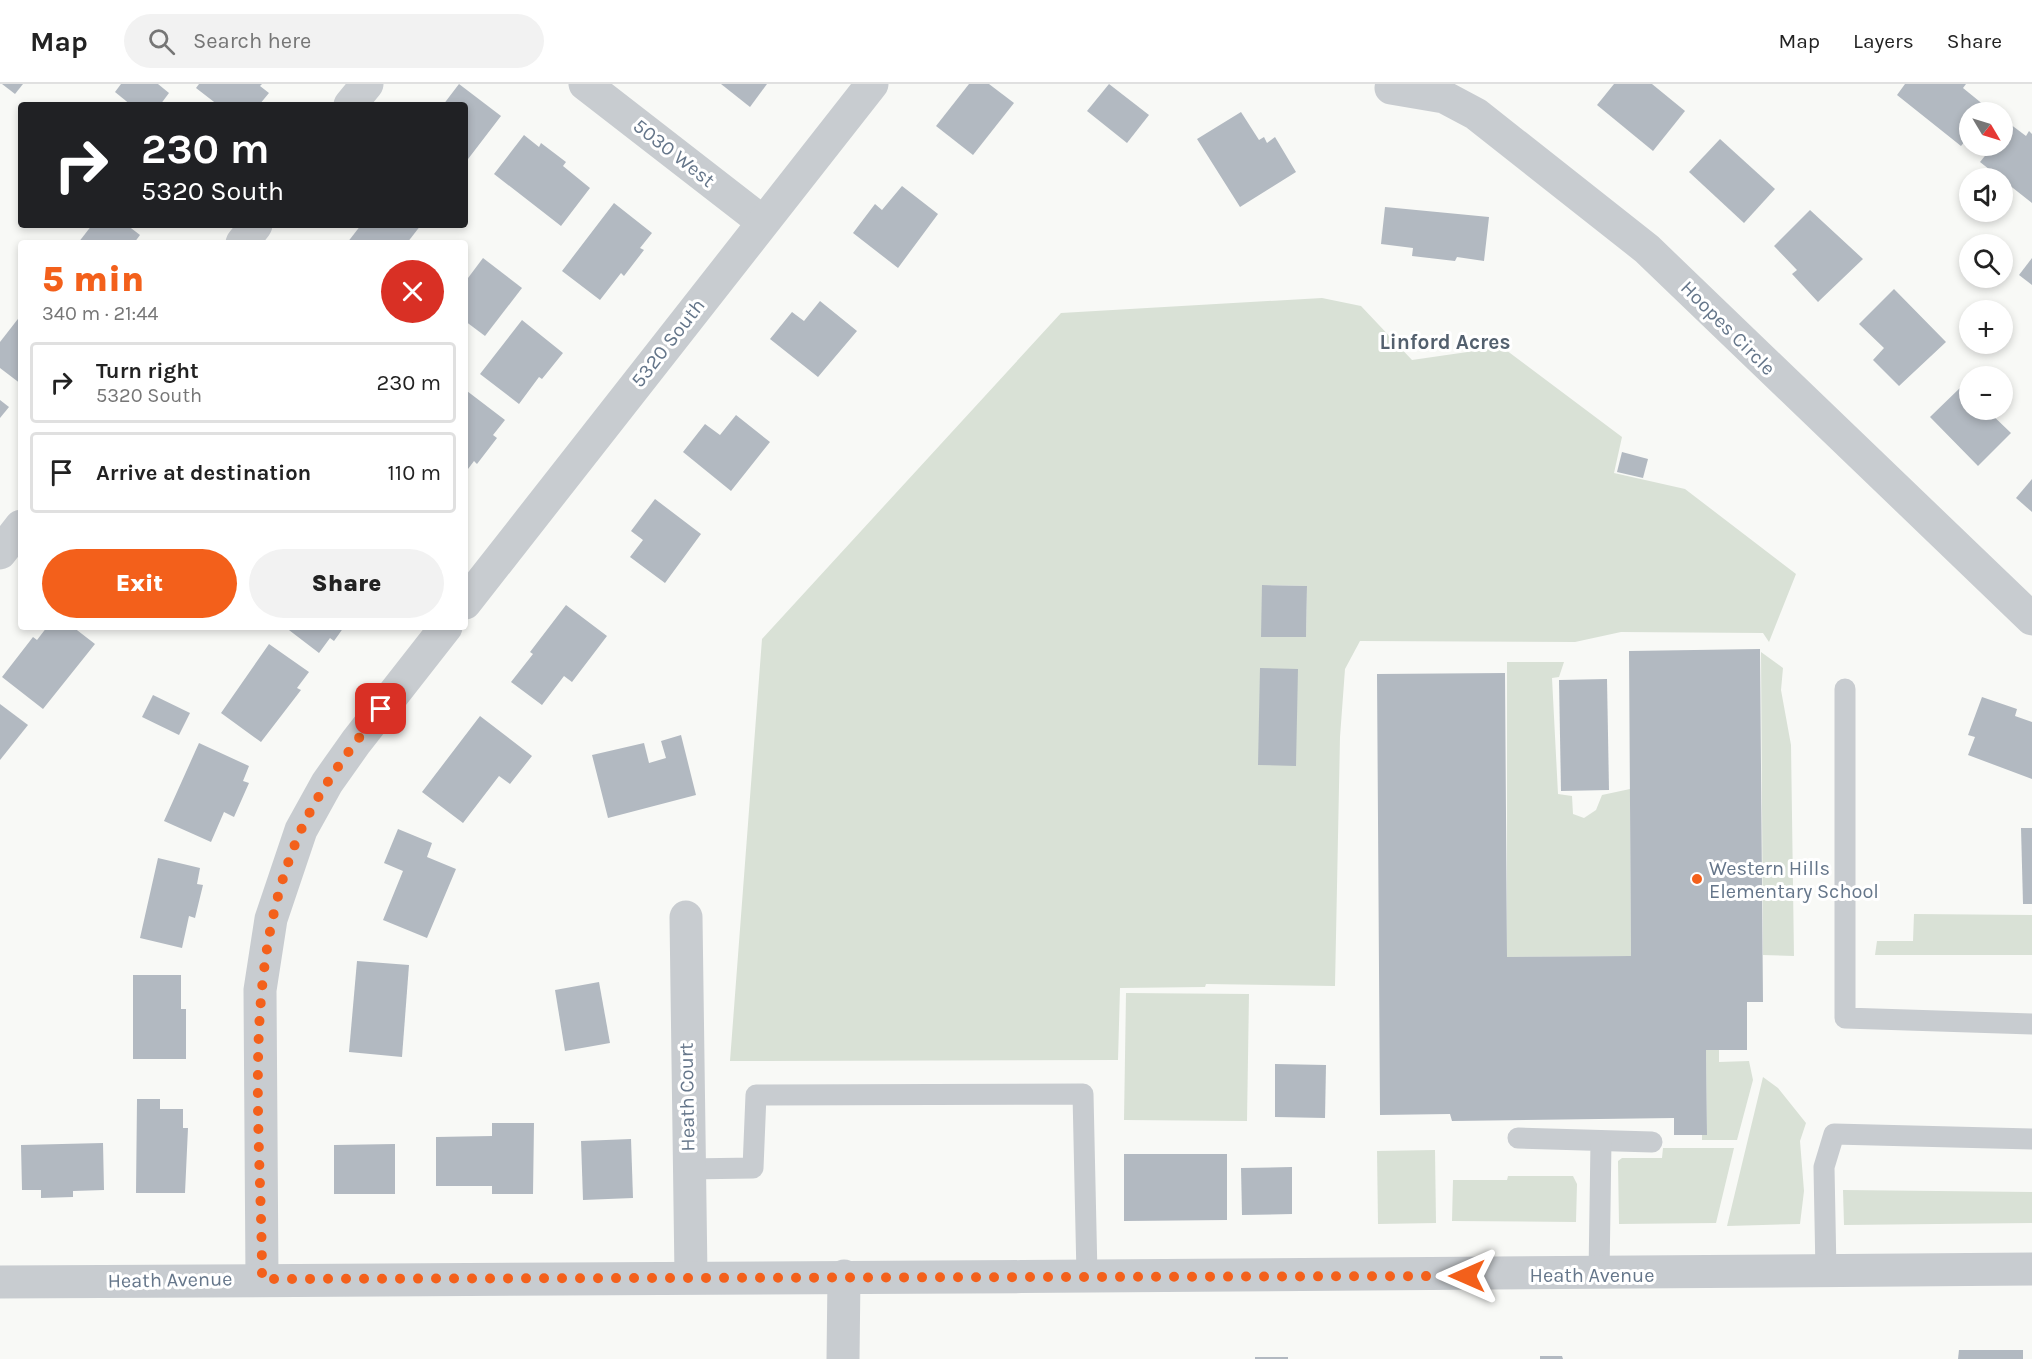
<!DOCTYPE html>
<meta charset="utf-8">
<style>
:root{--surface:#fff;--page:#f2f2f2;--text:#222;--muted:#767676;--line:#e0e0e0;--accent:#f3601b}
body{margin:0;font-family:Karla,sans-serif;background:var(--page);color:var(--text);height:100vh;display:flex;flex-direction:column;font-size:22px;white-space:nowrap}
*{box-sizing:border-box;margin:0}
p{font-size:20px;color:var(--muted)}
.icon{flex:none;width:33px;height:33px;fill:none;stroke:currentColor;stroke-width:2;stroke-linecap:round;stroke-linejoin:round}
.map{position:relative;flex:1;overflow:hidden}
.sheet{position:absolute;left:18px;top:156px;width:450px;height:390px;display:flex;flex-direction:column;background:var(--surface);border-radius:6px;box-shadow:0 3px 9px #0003}
.sheet>*{flex:none}
.banner{position:absolute;left:18px;top:18px;width:450px;height:126px;border-radius:6px;box-shadow:0 3px 9px #0003;background:#202124;color:#fff;overflow:hidden}
.needle{width:39px;rotate:128deg}
.buttons{position:absolute;left:1959px;top:18px;display:grid;gap:12px}
.buttons a{display:grid;place-items:center;width:54px;height:54px;border-radius:50%;background:var(--surface);box-shadow:0 3px 9px #0003;font-size:30px}
.pin{position:absolute;display:grid;place-items:center;width:51px;height:51px;color:#fff;margin:-26px;border-radius:12px;box-shadow:0 3px 9px #0006}
.me{position:absolute;width:66px;margin:-33px;rotate:270deg;stroke-linejoin:round;filter:drop-shadow(0 0 4px #0008)}
.turn{display:flex;align-items:center;gap:21px;height:126px;padding:0 24px;font-size:27px}
.turn .icon{width:78px;height:78px;stroke-width:2.5}
.turn b{display:block;font-size:42px;line-height:51px}
.round{display:grid;place-items:center;flex:none;width:63px;height:63px;border-radius:32px;background:var(--page)}
.overview{display:flex;align-items:center;justify-content:space-between;height:102px;padding:0 24px}
h1{font-size:36px;font-weight:800;line-height:45px;color:var(--accent)}
.primary-button{display:flex;gap:12px;margin-top:auto;padding:12px 24px}
.primary-button a{flex:1;height:69px;border-radius:36px;background:var(--accent);color:#fff;font-size:24px;font-weight:800;line-height:69px;text-align:center}
.primary-button a+a{background:var(--page);color:var(--text)}
ul{padding:0;list-style:none}
li{display:flex;align-items:center;gap:18px;height:81px;margin:0 12px 9px;padding:0 12px;border:3px solid var(--line);border-radius:6px}
li div{flex:1}
li b{display:block;font-size:22px}
li em{font-style:normal}
header{display:flex;align-items:center;gap:36px;box-sizing:border-box;height:84px;padding:0 30px;background:var(--surface);border-bottom:2px solid var(--line)}
header strong{font-size:28px}
nav{display:flex;gap:33px;margin-inline-start:auto;font-size:21px}
.search{width:420px;height:54px;background:var(--page);display:flex;align-items:center;gap:15px;box-sizing:border-box;padding:0 21px;border-radius:33px;color:var(--muted);font-size:22px}
.map>svg:first-child{display:block}
.green{fill:#d9e1d6;fill-rule:evenodd}
.building{fill:#b2b9c1}
.lines{fill:none;stroke-linecap:round;stroke-linejoin:round}
.service{stroke:#c8ccd0;stroke-width:21}
.minor{stroke:#c8ccd0;stroke-width:33}
.route{stroke:#f3601b;stroke-width:10;stroke-dasharray:0 18}
.poi-dot{fill:#f3601b;stroke:#fff;stroke-width:2}
.labels{text-anchor:middle;dominant-baseline:central;stroke-width:6;stroke-linejoin:round;paint-order:stroke}
.street-label{font-size:20px;fill:#65768a;stroke:#fff}
.poi-label{font-size:20px;fill:#65768a;stroke:#fff;text-anchor:start}
.neighbourhood-label{font-size:21px;font-weight:bold;fill:#53606e;stroke:#fff}
</style>
<header>
<strong>Map</strong>
<div class="search"><svg class="icon" aria-label="search" viewBox="0 0 24 24"><circle cx="10" cy="10" r="6"/><path d="M15 15l6 6"/></svg>Search here</div>
<nav><a>Map</a><a>Layers</a><a>Share</a></nav>
</header>
<div class="map">
<svg width="2032" height="1275" viewBox="0 0 2032 1275">
<rect width="100%" height="100%" fill="#f8f9f6"/>
<!-- green -->
<g class="green">
<path d="M 1322,214 L 1361,222 L 1412,276 L 1502,263 L 1622,353 L 1614,389 L 1685,405 L 1796,490 L 1769,558 L 1763,549 L 1621,548 L 1575,558 L 1360,557 L 1345,585 L 1340,653 L 1335,902 L 1206,900 L 1205,903 L 1120,904 L 1118,976 L 730,977 L 762,555 L 1061,229 ZM 1263,501 L 1307,502 L 1306,553 L 1263,553 Z"/>
<polygon points="1761,568 1783,584 1781,606 1791,661 1794,872 1763,871"/>
<polygon points="1507,578 1564,578 1559,593 1552,594 1558,710 1572,712 1573,730 1584,734 1596,726 1602,711 1630,705 1631,872 1507,873"/>
<polygon points="1914,830 2032,831 2032,871 1875,871 1877,857 1913,857"/>
<polygon points="1126,909 1249,910 1247,1037 1124,1036"/>
<polygon points="1706,966 1719,966 1719,978 1749,977 1753,996 1737,1056 1702,1056 1702,1051 1707,1051"/>
<polygon points="1763,993 1778,1004 1806,1039 1800,1057 1804,1107 1800,1140 1727,1142"/>
<polygon points="1663,1064 1734,1064 1716,1139 1619,1140 1618,1077 1622,1074 1662,1074"/>
<polygon points="1435,1066 1436,1139 1378,1140 1377,1067"/>
<polygon points="1508,1092 1573,1092 1577,1100 1576,1138 1452,1137 1453,1096 1507,1096"/>
<polygon points="1843,1106 2032,1108 2032,1139 1844,1141"/>
</g>
<!-- building -->
<g class="building">
<polygon points="2,0 23,0 15,10"/>
<polygon points="121,0 158,0 169,9 160,21 131,21 115,8"/>
<polygon points="199,0 262,0 260,2 269,9 259,21 218,21 196,4"/>
<polygon points="459,0 501,32 465,79 465,21 443,21"/>
<polygon points="721,0 767,0 750,23"/>
<polygon points="969,0 989,0 1014,19 973,71 936,42"/>
<polygon points="1109,0 1149,31 1127,59 1087,27"/>
<polygon points="1614,0 1652,0 1685,27 1653,67 1597,21"/>
<polygon points="1905,0 1966,0 1963,4 1990,26 1987,28 1970,28 1970,51 1961,62 1897,11"/>
<polygon points="1241,28 1259,56 1264,53 1267,59 1275,53 1296,88 1240,123 1197,55"/>
<polygon points="2010,40 2026,52 2029,47 2032,50 2032,119 1980,78 1993,62 2002,62 2002,50"/>
<polygon points="524,51 539,63 541,59 566,78 563,82 590,104 561,142 494,90"/>
<polygon points="1720,55 1775,105 1744,139 1689,88"/>
<polygon points="902,102 938,130 898,184 853,149 875,120 882,126"/>
<polygon points="614,119 652,149 640,164 644,166 624,192 621,189 600,216 562,187"/>
<polygon points="1385,123 1489,133 1484,177 1457,173 1455,177 1412,172 1413,164 1381,160"/>
<polygon points="1810,126 1863,175 1818,218 1792,190 1797,186 1774,162"/>
<polygon points="92,141 127,141 140,151 134,159 78,159"/>
<polygon points="361,141 421,141 407,159 347,159"/>
<polygon points="483,174 522,204 485,252 465,237 465,198"/>
<polygon points="2032,174 2032,201 2019,191"/>
<polygon points="1894,205 1946,258 1899,302 1873,276 1884,264 1859,240"/>
<polygon points="820,217 857,247 818,293 770,255 792,228 804,237"/>
<polygon points="21,231 21,300 0,284 0,258"/>
<polygon points="522,236 563,269 542,295 539,293 519,320 480,290"/>
<polygon points="1963,301 1970,307 1970,326 1987,326 2011,349 1978,382 1930,333"/>
<polygon points="467,307 505,336 493,351 497,354 477,380 474,377 465,389"/>
<polygon points="0,316 9,323 0,334"/>
<polygon points="736,331 770,358 731,407 683,368 705,340 720,351"/>
<polygon points="1622,368 1648,375 1643,394 1617,388"/>
<polygon points="2032,395 2032,428 2016,414"/>
<polygon points="655,415 701,450 665,499 630,473 643,456 631,447"/>
<polygon points="1262,501 1307,502 1306,553 1261,553"/>
<polygon points="566,521 607,552 572,598 564,592 542,621 511,598 533,570 530,568"/>
<polygon points="47,543 73,543 95,560 43,625 2,593 33,553 37,556"/>
<polygon points="285,543 344,543 334,557 330,554 319,569"/>
<polygon points="269,560 309,588 297,604 301,606 261,658 221,629"/>
<polygon points="1760,565 1763,918 1747,918 1747,966 1706,966 1707,1051 1674,1051 1674,1034 1452,1037 1450,1030 1380,1031 1377,590 1505,589 1507,873 1631,872 1629,567"/>
<polygon points="1260,584 1298,585 1296,682 1258,681"/>
<polygon points="1607,595 1609,706 1561,707 1559,596"/>
<polygon points="153,611 190,629 179,651 142,633"/>
<polygon points="1982,613 2017,625 2015,632 2032,638 2032,695 1968,671 1975,653 1968,651"/>
<polygon points="0,620 28,641 0,676"/>
<polygon points="480,632 532,672 510,700 499,692 463,739 422,708"/>
<polygon points="681,651 696,711 608,734 592,671 644,659 649,679 666,674 661,657"/>
<polygon points="199,659 249,682 243,697 249,699 234,733 224,728 211,758 164,737"/>
<polygon points="2021,744 2032,744 2032,820 2023,820"/>
<polygon points="398,745 432,759 427,773 456,785 427,854 383,836 403,787 384,779"/>
<polygon points="158,774 200,784 197,800 203,801 195,834 189,832 182,864 140,854"/>
<polygon points="357,877 409,881 402,973 349,968"/>
<polygon points="133,891 181,891 181,925 186,925 186,975 133,975"/>
<polygon points="599,898 610,959 565,967 555,906"/>
<polygon points="1275,980 1326,981 1325,1034 1275,1033"/>
<polygon points="137,1015 160,1015 160,1025 183,1025 183,1044 188,1044 185,1109 136,1109"/>
<polygon points="492,1039 534,1039 533,1110 492,1110 492,1102 436,1102 436,1053 492,1052"/>
<polygon points="631,1055 633,1114 583,1116 581,1057"/>
<polygon points="103,1059 104,1106 73,1107 73,1113 41,1114 41,1106 22,1106 21,1061"/>
<polygon points="395,1060 395,1110 334,1110 334,1061"/>
<polygon points="1124,1070 1227,1070 1227,1136 1124,1137"/>
<polygon points="1292,1083 1292,1130 1242,1131 1241,1084"/>
<polygon points="1959,1266 2023,1266 2023,1275 1958,1275"/>
<polygon points="1540,1272 1562,1272 1563,1275 1540,1275"/>
<rect x="1255" y="1273" width="33" height="2"/>
</g>
<g class="lines">
<!-- service -->
<g class="service">
<polyline points="1845,605 1845,934 2032,940"/>
<polyline points="1518,1054 1652,1058"/>
<polyline points="688,1085 753,1084 756,1011 1083,1010 1087,1191"/>
<polyline points="1826,1188 1824,1083 1834,1050 2032,1055"/>
<polyline points="1599,1191 1601,1057"/>
</g>
<!-- minor -->
<g class="minor">
<polyline points="585,0 763,138"/>
<polyline points="1391,4 1444,13 1476,30 1647,165 2032,535"/>
<polyline points="350,21 367,0"/>
<polyline points="242,159 256,141"/>
<polyline points="0,469 21,442"/>
<polyline points="465,519 872,0"/>
<polyline points="686,833 691,1192"/>
<polyline points="262,1195 260,906 271,835 301,746 327,699 356,658 446,543"/>
<path d="M 0,1198 C 677,1191 1355,1195 2032,1185"/>
<polyline points="843,1275 844,1192"/>
</g>
</g>
<g class="lines">
<!-- route -->
<path class="route" d="M 381,625 C 352,663 321,702 301,746 C 239,886 262,1046 262,1195 L 1467,1192"/>
</g>
<!-- markers -->
<circle class="poi-dot" cx="1697" cy="795" r="6"/>
<g class="labels">
<!-- street labels -->
<g class="street-label">
<text transform="translate(674 69) rotate(38)">5030 West</text>
<text transform="translate(1728 244) rotate(45)">Hoopes Circle</text>
<text transform="translate(668 259) rotate(-52)">5320 South</text>
<text transform="translate(687 1013) rotate(-91)">Heath Court</text>
<text x="1592" y="1191">Heath Avenue</text>
<text transform="translate(170 1196) rotate(-1)">Heath Avenue</text>
</g>
<!-- poi labels -->
<g class="poi-label">
<text x="1709" y="784">Western Hills<tspan x="1709" dy="23">Elementary School</tspan></text>
</g>
<!-- neighbourhood labels -->
<g class="neighbourhood-label">
<text x="1445" y="258">Linford Acres</text>
</g>
</g>
</svg>
<div class="buttons">
<a><svg class="needle" viewBox="-14 -14 28 28"><path d="M0-13l5 13h-10z" fill="#e53935"/><path d="M0 13l5-13h-10z" fill="#767676"/></svg></a>
<a><svg class="icon" aria-label="sound" viewBox="0 0 24 24"><path d="M4 9h4l5-4v14l-5-4H4zM17 9q2 3 0 6"/></svg></a>
<a><svg class="icon" aria-label="search" viewBox="0 0 24 24"><circle cx="10" cy="10" r="6"/><path d="M15 15l6 6"/></svg></a>
<a>+</a>
<a>−</a>
</div>
<div class="pin" style="left:381px;top:625px;background:#d93025"><svg class="icon" aria-label="arrive" viewBox="0 0 24 24"><path d="M6 21V4h12l-3 4 3 4H6"/></svg></div>
<svg class="me" style="left:1467px;top:1192px" viewBox="-20 -20 40 40"><path d="M0-17L14 15 0 8-14 15z" fill="#f3601b" stroke="#fff" stroke-width="4"/></svg>
<div class="banner">
<div class="turn"><svg class="icon" aria-label="right" viewBox="0 0 24 24"><path d="M7 20v-9h11M14 6l5 5-5 5"/></svg><div><b>230 m</b>5320 South</div></div>
</div>
<section class="sheet">
<div class="overview"><div><h1>5 min</h1><p>340 m · 21:44</p></div><a class="round" style="background:#d93025;color:#fff"><svg class="icon" aria-label="close" viewBox="0 0 24 24"><path d="M6 6l12 12M18 6L6 18"/></svg></a></div>
<ul>
<li><svg class="icon" aria-label="right" viewBox="0 0 24 24"><path d="M7 20v-9h11M14 6l5 5-5 5"/></svg><div><b>Turn right</b><p>5320 South</p></div><em>230 m</em></li>
<li><svg class="icon" aria-label="arrive" viewBox="0 0 24 24"><path d="M6 21V4h12l-3 4 3 4H6"/></svg><div><b>Arrive at destination</b></div><em>110 m</em></li>
</ul>
<div class="primary-button"><a>Exit</a><a>Share</a></div>
</section>
</div>
